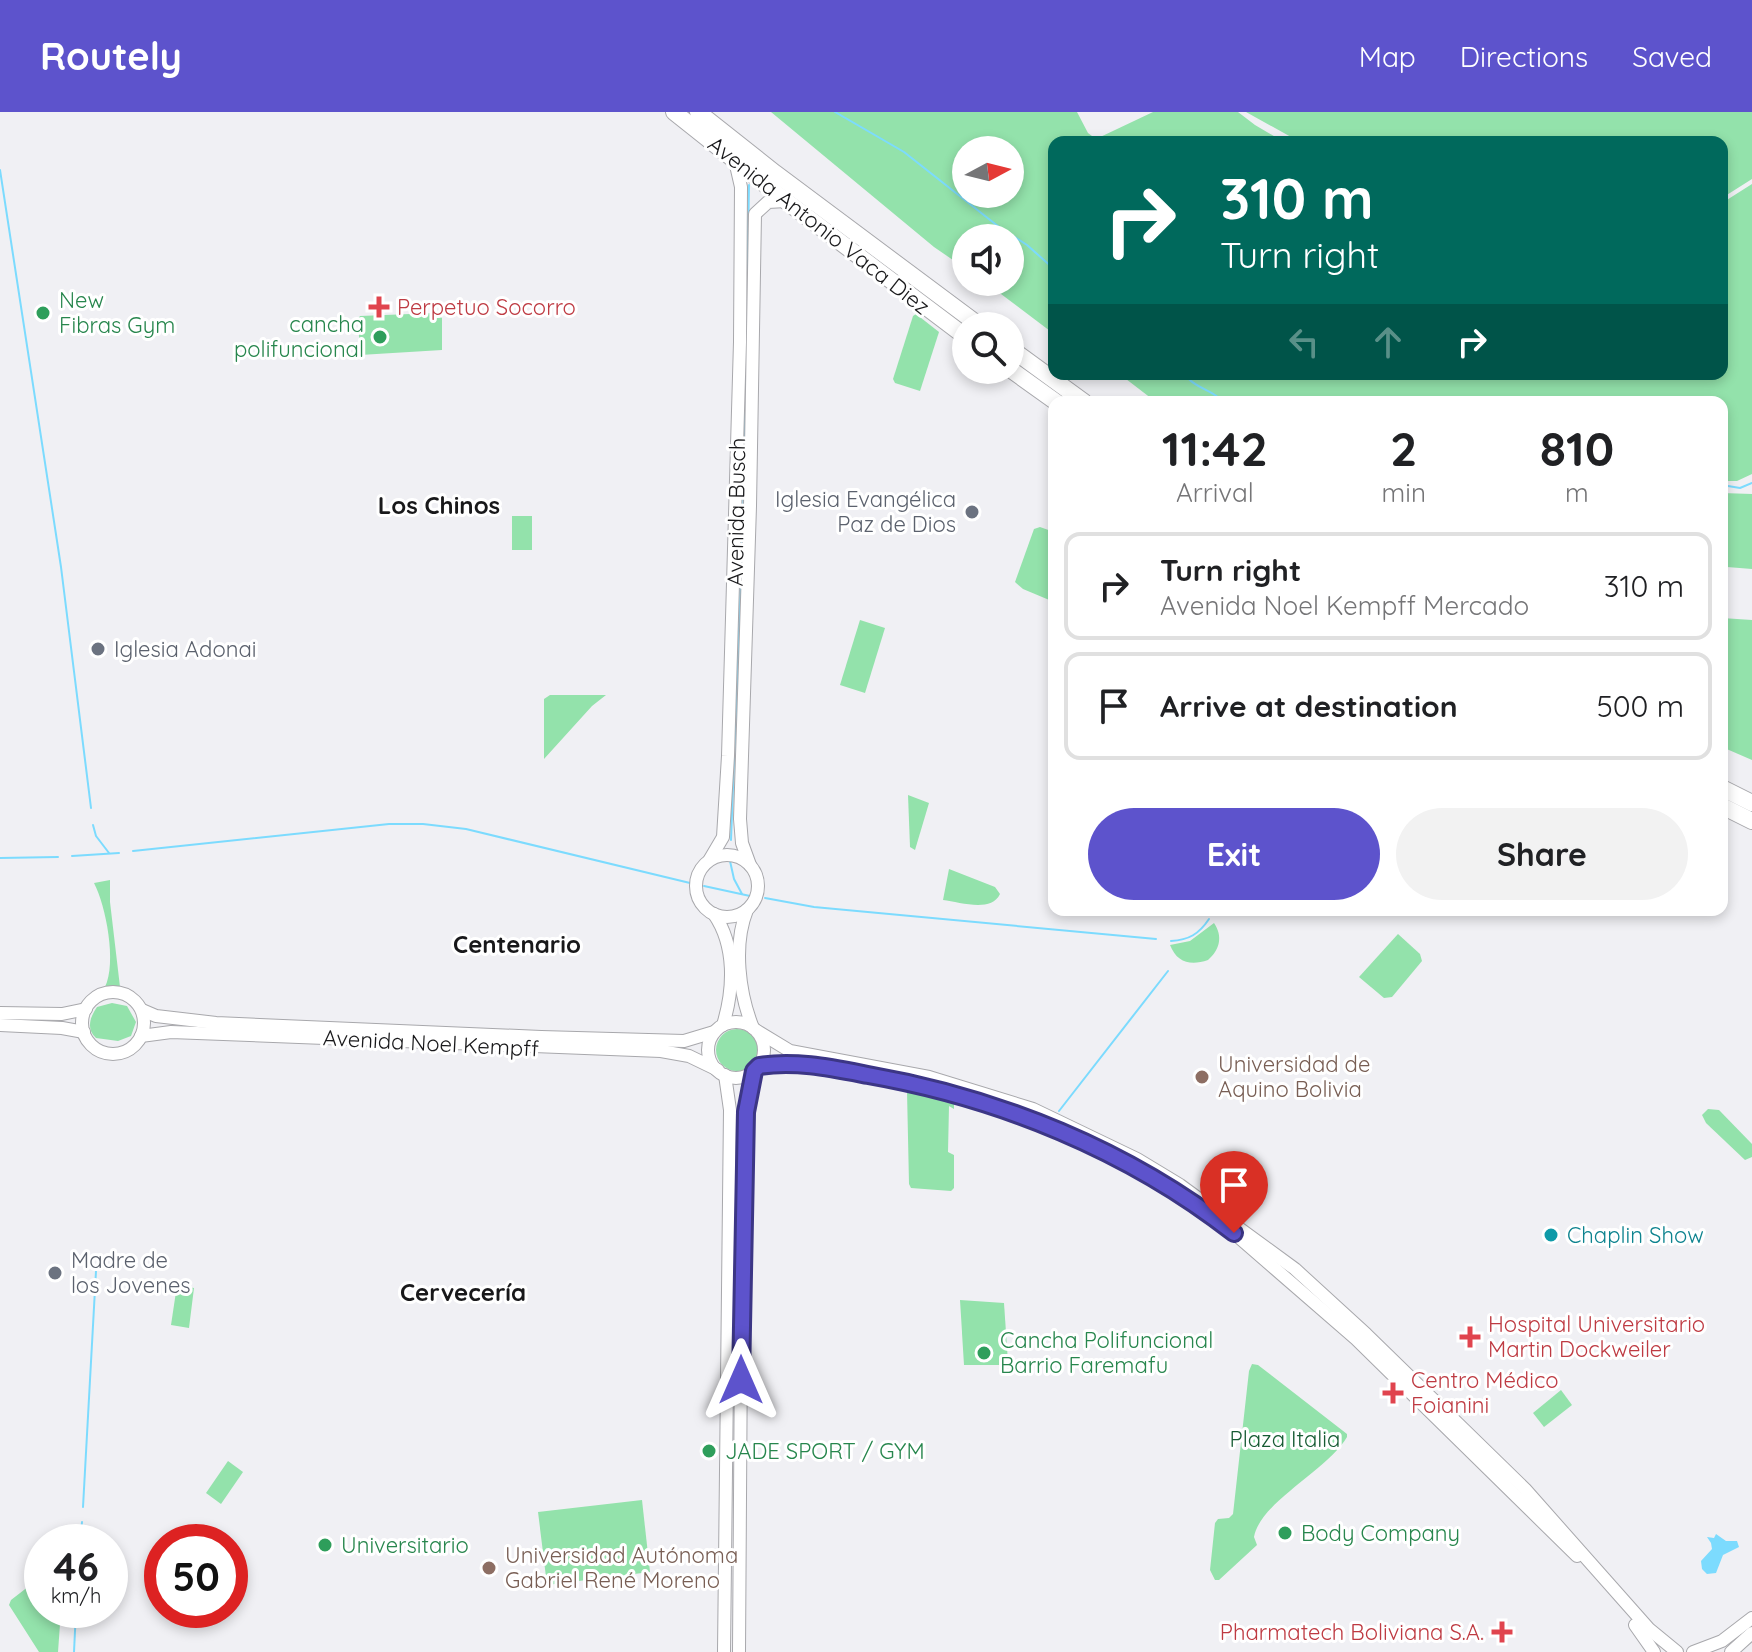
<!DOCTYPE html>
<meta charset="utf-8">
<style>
:root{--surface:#fff;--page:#f2f2f2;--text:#202124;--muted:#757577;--line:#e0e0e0;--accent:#5d53cc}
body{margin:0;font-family:Quicksand,sans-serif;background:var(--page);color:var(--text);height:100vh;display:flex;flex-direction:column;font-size:30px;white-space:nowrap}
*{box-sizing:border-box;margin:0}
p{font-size:26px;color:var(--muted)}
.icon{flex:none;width:44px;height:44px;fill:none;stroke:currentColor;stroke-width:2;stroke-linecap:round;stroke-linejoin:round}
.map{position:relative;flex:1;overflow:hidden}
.details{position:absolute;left:1048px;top:284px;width:680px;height:520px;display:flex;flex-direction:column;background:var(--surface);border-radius:16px;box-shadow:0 4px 12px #0003}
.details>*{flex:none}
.hud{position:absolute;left:1048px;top:24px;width:680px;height:244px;border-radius:16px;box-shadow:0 4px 12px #0003;background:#00695c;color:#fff;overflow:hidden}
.needle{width:52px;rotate:83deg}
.controls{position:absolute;left:952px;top:24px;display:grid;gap:16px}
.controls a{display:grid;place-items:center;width:72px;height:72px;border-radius:50%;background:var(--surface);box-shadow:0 4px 12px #0003;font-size:40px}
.speed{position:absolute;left:24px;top:1412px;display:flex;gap:16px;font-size:40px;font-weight:700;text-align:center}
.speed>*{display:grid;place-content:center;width:104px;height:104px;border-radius:50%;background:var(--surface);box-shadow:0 4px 12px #0003;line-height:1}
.speed small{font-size:20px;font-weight:400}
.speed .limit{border:12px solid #d22;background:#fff;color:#111}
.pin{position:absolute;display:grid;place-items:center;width:68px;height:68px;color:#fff;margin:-82px -34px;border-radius:50% 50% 50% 0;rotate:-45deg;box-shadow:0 0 8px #0007}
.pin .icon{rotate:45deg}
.me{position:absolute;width:88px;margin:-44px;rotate:0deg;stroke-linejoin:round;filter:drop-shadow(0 0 6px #0008)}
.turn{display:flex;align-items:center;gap:28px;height:168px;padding:0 40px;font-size:36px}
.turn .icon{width:104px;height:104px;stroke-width:2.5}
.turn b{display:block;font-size:56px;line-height:68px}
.lanes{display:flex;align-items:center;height:76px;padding:0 40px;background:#0003;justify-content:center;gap:40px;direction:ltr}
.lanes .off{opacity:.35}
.eta{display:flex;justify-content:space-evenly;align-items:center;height:136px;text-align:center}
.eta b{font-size:48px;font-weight:800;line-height:56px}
.primary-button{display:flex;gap:16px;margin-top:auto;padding:16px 40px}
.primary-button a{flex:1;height:92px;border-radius:48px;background:var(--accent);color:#fff;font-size:32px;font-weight:800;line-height:92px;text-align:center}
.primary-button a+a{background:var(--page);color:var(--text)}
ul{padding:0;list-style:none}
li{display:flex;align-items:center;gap:24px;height:108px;margin:0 16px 12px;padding:0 24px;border:4px solid var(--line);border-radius:16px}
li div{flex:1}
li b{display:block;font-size:30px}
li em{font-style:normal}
header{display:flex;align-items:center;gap:48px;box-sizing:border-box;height:112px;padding:0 40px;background:var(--accent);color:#fff}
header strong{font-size:38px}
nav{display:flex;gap:44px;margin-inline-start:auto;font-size:28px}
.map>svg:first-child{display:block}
.green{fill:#93e2ab;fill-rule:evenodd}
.water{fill:#7cdbfe}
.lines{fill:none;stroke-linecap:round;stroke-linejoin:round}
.stream{stroke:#7cdbfe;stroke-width:2}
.secondary-casing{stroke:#a8a8ac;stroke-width:14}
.highway-casing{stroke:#a8a8ac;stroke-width:18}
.secondary{stroke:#fff;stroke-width:12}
.highway{stroke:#fff;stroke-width:16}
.route-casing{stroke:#3c3685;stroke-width:20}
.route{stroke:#5d53cc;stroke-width:14}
.health-dot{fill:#e0444e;stroke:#fff;stroke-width:3}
.leisure-dot{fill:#2e9e5b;stroke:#fff;stroke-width:3}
.worship-dot{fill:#6b7280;stroke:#fff;stroke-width:3}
.education-dot{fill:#8d6e63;stroke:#fff;stroke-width:3}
.culture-dot{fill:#0f9aa8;stroke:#fff;stroke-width:3}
.labels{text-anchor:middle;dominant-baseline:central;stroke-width:6;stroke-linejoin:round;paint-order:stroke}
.street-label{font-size:22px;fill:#18181a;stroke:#fff}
.leisure-label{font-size:22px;fill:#27864d;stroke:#fff;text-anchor:start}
.health-label{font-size:22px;fill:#be3a42;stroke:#fff;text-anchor:start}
.worship-label{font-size:22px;fill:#5b616d;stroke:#fff;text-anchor:start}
.education-label{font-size:22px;fill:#785e54;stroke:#fff;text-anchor:start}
.culture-label{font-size:22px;fill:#0d838f;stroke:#fff;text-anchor:start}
.park-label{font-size:22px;fill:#165b33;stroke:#fff}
.neighbourhood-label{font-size:24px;font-weight:bold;fill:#18181a;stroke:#fff}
</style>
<header>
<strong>Routely</strong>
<nav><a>Map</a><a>Directions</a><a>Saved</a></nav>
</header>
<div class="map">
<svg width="1752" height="1540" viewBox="0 0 1752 1540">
<rect width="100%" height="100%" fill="#f0f0f4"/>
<!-- green -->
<g class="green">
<path d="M 771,0 L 1077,0 L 1088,21 L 1096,27 L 1153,0 L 1238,0 L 1255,13 L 1284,30 L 1054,30 L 1054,222 L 985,170 L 1010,170 L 1010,126 L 966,126 L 966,157 L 934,135 ZM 966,38 L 1010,38 L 1010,82 L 966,82 Z"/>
<polygon points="1246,0 1752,0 1752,67 1722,86 1722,30 1300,30"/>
<polygon points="1752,72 1752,362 1737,369 1722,369 1722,290 1156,290 1126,267 1125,262 1722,262 1722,91"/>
<polygon points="435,201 442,206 442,238 360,243 358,207 360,204"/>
<polygon points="916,202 939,220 920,279 895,271 893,267 913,204"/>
<polygon points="1722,381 1752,382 1752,457 1727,455 1722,448"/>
<rect x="512" y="404" width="20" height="34"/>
<polygon points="1040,415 1054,420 1054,490 1023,477 1015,470 1034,417"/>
<polygon points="1722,506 1752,508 1752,648 1722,635"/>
<polygon points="860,508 885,516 865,581 840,573"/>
<polygon points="550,583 606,583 592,594 544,647 544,587"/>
<polygon points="908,683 929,691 915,738 910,735"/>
<path d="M 949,757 L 995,775 L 1000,782 C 991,801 960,790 943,788 Z"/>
<path d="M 110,768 L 110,790 L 120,875 L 105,875 C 117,851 106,794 94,771 Z"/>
<path d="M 1214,811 C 1223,824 1220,838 1208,848 C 1191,854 1177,851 1170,833 L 1190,829 Z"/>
<polygon points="1398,822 1420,842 1422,849 1392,885 1384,886 1359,865"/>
<path d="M 112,891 L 127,894 L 136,910 L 131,924 L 118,929 L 96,926 C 86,917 90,905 97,895 Z"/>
<circle cx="737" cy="938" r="21"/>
<polygon points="910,975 954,988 954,997 949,994 948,1040 954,1043 954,1076 951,1079 911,1076 909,1072 907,979"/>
<polygon points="1708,997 1719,998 1752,1032 1752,1045 1745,1048 1706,1011 1702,1003"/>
<polygon points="177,1173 194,1176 189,1216 171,1213"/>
<polygon points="960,1188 1004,1191 1008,1250 1006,1253 964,1253"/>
<path d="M 1252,1252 L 1258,1253 L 1347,1322 L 1347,1325 C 1328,1358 1260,1390 1254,1425 L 1257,1433 L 1219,1468 L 1215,1468 L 1210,1458 L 1215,1411 L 1218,1407 L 1229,1406 L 1233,1402 L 1249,1259 Z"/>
<polygon points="1561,1278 1572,1293 1544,1315 1533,1301"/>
<polygon points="228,1349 243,1360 221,1392 206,1381"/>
<polygon points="642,1388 650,1460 547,1473 538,1400"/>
<polygon points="42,1464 42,1498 61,1498 58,1540 39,1540 9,1493 11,1488"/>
</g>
<!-- water -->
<polygon class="water" points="1716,1422 1726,1429 1737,1429 1739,1435 1723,1443 1716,1461 1707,1462 1702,1457 1701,1449 1712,1437 1711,1431 1707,1425 1714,1426"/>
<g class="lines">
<!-- stream -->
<g class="stream">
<polyline points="835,0 904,40 999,115 1027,133 1054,157"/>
<polyline points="0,58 61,455 91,696"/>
<path d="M 1189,262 L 1188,266 C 1197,277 1214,278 1223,290"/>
<polyline points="1722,373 1740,376 1752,371"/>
<polyline points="93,713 96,724 109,741"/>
<polyline points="731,728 743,415 749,73"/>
<polyline points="133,739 389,712 423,712 466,717 690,771"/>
<polyline points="72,744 119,741"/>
<polyline points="0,746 58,745"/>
<polyline points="730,749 734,767 742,782"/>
<polyline points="704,774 750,784"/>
<polyline points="765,786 814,795 1156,827"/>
<path d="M 1171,829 C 1189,828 1199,822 1209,807"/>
<polyline points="1059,999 1168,859"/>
<polyline points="83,1395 96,1159"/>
<polyline points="80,1430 82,1410"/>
<polyline points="74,1540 76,1498"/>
</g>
<!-- secondary casing -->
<g class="secondary-casing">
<g id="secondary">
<circle cx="727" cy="774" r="31"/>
<polyline points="710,747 723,725 728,644 740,230 741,75 735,49"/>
<polyline points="750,753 742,731 740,707 750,394 755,102 768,90 786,89"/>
<path d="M 747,798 C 733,833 739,881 753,916"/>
<path d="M 714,802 C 736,834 734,877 723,913"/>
<circle cx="113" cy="911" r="31"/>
<polyline points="142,898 156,904 216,911 541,925 684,929 714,920"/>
<polyline points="0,901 62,902 86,897"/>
<circle cx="736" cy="938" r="28"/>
<polyline points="0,913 62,916 84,920"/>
<polyline points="757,919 790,939 929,965 1033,997 1137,1047 1180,1073 1295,1157 1366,1222 1525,1377 1649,1517 1677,1540"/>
<polyline points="141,924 171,920 661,939 689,944 718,958"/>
<path d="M 759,954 C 793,949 828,955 861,961 C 955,979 1042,1008 1126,1051"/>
<polyline points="1235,1122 1356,1227 1577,1444"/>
<polyline points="1635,1513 1654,1540"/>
<polyline points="724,1540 730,998 725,963"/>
<polyline points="739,1540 742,1081 746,1000 754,959"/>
<polyline points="1693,1540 1722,1529 1752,1506"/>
<polyline points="1731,1540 1752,1521"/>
</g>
</g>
<!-- highway casing -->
<g class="highway-casing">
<g id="highway">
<polyline points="674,0 786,89 966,225"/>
<polyline points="698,0 775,61 980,214"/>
<polyline points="1010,236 1084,290"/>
<polyline points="1010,257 1056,290"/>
<polyline points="1722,676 1752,691"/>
<polyline points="1722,694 1752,709"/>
</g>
</g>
<!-- secondary -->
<use href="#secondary" class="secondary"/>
<!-- highway -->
<use href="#highway" class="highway"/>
</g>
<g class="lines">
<!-- route casing -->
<g class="route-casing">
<path id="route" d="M 741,1268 L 746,1000 L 754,959 L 759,954 C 795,948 832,956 868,963 C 999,986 1128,1038 1234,1121"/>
</g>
<!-- route -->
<use href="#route" class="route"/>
</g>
<!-- markers -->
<g class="health-dot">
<path d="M375 183h8v8h8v8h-8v8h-8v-8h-8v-8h8z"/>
<path d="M1466 1213h8v8h8v8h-8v8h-8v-8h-8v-8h8z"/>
<path d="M1389 1269h8v8h8v8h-8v8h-8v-8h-8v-8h8z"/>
<path d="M1498 1508h8v8h8v8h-8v8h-8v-8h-8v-8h8z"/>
</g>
<g class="leisure-dot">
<circle cx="43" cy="201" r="8"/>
<circle cx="380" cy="225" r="8"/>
<circle cx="984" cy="1241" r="8"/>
<circle cx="709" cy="1339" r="8"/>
<circle cx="1285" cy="1421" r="8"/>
<circle cx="325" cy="1433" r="8"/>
</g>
<g class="worship-dot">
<circle cx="972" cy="400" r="8"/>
<circle cx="98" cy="537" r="8"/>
<circle cx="55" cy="1161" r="8"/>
</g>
<g class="education-dot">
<circle cx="1202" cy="965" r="8"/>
<circle cx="489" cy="1456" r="8"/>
</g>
<circle class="culture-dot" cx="1551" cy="1123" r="8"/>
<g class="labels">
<!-- street labels -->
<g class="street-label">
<text transform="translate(819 113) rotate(38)">Avenida Antonio Vaca Diez</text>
<text transform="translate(736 400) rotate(-89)">Avenida Busch</text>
<text transform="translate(431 931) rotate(3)">Avenida Noel Kempff</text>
</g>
<!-- leisure labels -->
<g class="leisure-label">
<text x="59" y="188">New<tspan x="59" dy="25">Fibras Gym</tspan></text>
<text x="364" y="212" text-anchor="end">cancha<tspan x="364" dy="25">polifuncional</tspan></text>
<text x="1000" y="1228">Cancha Polifuncional<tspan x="1000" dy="25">Barrio Faremafu</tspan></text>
<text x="725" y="1339">JADE SPORT / GYM</text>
<text x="1301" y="1421">Body Company</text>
<text x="341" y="1433">Universitario</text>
</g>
<!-- health labels -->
<g class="health-label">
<text x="397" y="195">Perpetuo Socorro</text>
<text x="1488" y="1212">Hospital Universitario<tspan x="1488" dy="25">Martin Dockweiler</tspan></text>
<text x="1411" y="1268">Centro Médico<tspan x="1411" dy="25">Foianini</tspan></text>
<text x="1484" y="1520" text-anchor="end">Pharmatech Boliviana S.A.</text>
</g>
<!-- worship labels -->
<g class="worship-label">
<text x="956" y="387" text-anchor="end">Iglesia Evangélica<tspan x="956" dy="25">Paz de Dios</tspan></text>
<text x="114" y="537">Iglesia Adonai</text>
<text x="71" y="1148">Madre de<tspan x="71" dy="25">los Jovenes</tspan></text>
</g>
<!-- education labels -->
<g class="education-label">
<text x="1218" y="952">Universidad de<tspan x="1218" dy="25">Aquino Bolivia</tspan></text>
<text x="505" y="1443">Universidad Autónoma<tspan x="505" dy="25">Gabriel René Moreno</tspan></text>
</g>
<!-- culture labels -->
<g class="culture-label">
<text x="1567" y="1123">Chaplin Show</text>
</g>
<!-- park labels -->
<g class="park-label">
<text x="1285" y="1327">Plaza Italia</text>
</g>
<!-- neighbourhood labels -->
<g class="neighbourhood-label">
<text x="439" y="393">Los Chinos</text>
<text x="517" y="832">Centenario</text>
<text x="463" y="1180">Cervecería</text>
</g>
</g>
</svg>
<div class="controls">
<a><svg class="needle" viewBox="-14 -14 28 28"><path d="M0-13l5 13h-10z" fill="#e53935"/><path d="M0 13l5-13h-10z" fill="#757577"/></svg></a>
<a><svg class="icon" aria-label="sound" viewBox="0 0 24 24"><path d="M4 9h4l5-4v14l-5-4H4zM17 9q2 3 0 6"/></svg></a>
<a><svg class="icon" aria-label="search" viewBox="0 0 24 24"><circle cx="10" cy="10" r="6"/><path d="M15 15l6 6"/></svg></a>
</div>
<div class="speed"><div>46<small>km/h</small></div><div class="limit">50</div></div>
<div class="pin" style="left:1234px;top:1121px;background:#d93025"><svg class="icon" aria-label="arrive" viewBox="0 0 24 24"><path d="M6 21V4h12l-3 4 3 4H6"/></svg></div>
<svg class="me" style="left:741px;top:1268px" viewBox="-20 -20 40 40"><path d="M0-17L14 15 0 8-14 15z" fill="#5d53cc" stroke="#fff" stroke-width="4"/></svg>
<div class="hud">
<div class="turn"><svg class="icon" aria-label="right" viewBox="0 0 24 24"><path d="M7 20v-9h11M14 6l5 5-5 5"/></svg><div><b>310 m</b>Turn right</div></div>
<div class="lanes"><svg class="icon off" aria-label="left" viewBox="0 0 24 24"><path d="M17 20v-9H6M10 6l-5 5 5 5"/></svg><svg class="icon off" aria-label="ahead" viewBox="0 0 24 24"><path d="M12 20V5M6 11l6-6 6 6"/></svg><svg class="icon" aria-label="right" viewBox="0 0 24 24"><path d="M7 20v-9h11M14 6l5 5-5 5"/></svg></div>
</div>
<section class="details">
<div class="eta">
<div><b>11:42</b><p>Arrival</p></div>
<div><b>2</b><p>min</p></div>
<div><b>810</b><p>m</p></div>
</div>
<ul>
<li><svg class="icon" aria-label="right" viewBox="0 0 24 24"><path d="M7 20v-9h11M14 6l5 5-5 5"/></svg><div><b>Turn right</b><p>Avenida Noel Kempff Mercado</p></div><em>310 m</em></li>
<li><svg class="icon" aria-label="arrive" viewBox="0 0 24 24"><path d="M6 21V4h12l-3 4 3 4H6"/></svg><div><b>Arrive at destination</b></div><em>500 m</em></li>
</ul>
<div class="primary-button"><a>Exit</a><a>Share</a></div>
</section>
</div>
